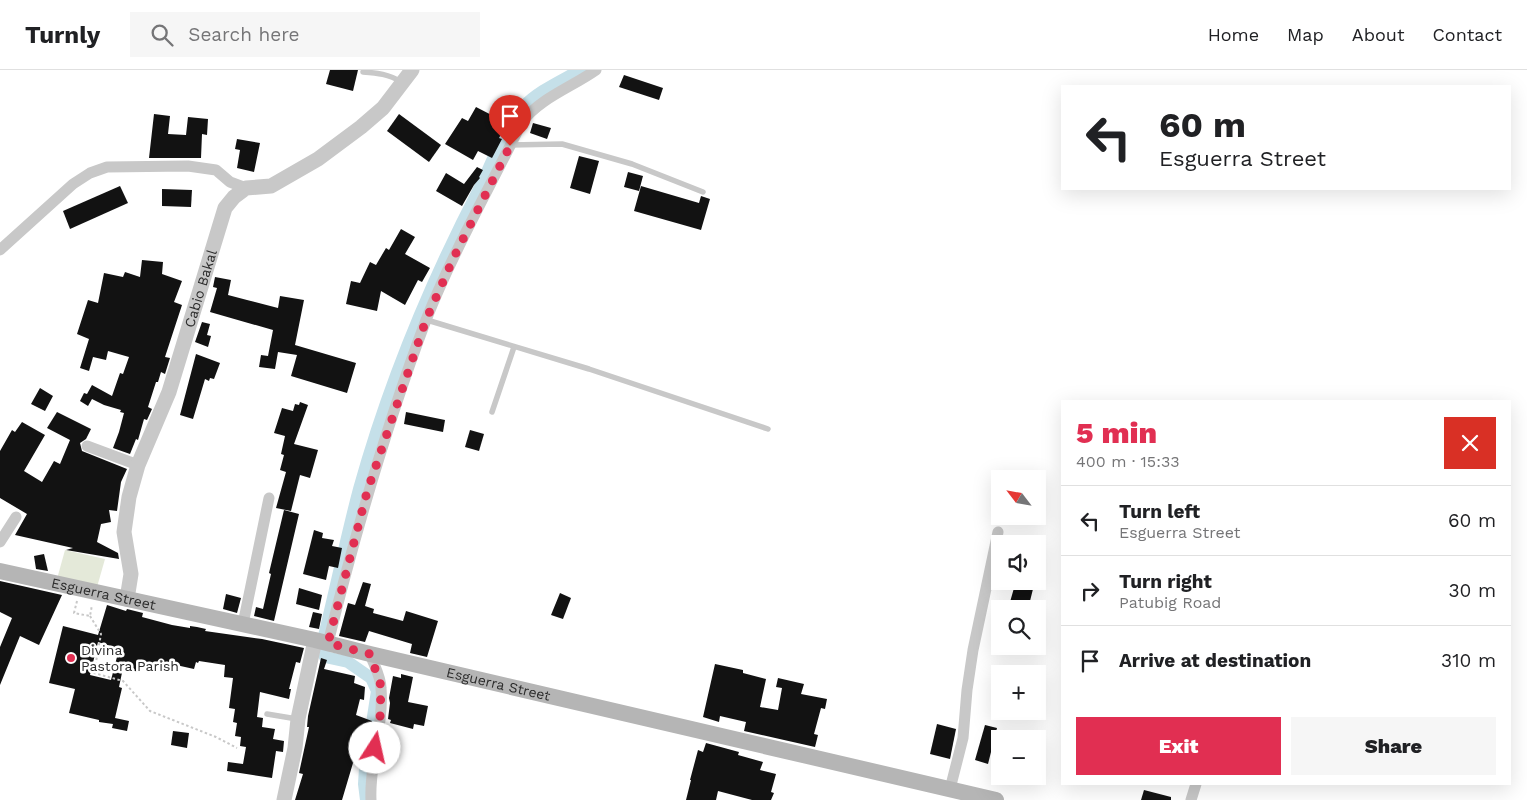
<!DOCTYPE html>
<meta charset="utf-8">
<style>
:root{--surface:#fff;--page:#f6f6f6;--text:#202124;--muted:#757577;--line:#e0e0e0;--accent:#e12f52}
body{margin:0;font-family:"Work Sans",sans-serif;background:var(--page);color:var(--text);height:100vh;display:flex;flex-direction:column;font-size:19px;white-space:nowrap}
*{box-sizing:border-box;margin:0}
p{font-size:16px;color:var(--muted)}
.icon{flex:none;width:28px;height:28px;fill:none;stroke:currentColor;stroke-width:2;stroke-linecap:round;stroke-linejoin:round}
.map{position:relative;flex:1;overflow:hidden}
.side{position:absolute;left:1061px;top:330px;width:450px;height:385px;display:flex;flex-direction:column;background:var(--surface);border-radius:0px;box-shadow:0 5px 20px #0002}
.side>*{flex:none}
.top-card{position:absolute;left:1061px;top:15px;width:450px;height:105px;border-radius:0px;box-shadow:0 5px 20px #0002;background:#fff;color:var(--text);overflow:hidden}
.needle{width:32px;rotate:301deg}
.buttons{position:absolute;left:991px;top:400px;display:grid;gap:10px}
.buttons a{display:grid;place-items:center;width:55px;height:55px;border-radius:0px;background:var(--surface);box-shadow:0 5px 20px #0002;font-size:25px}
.pin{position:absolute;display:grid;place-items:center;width:42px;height:42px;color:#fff;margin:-51px -21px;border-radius:50% 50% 50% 0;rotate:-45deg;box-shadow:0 0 5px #0007}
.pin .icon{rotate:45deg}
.me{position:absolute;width:55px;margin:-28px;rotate:10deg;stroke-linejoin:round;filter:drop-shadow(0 0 4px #0008)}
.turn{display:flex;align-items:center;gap:18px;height:105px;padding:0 15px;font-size:22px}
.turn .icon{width:65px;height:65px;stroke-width:2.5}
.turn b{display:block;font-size:35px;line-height:42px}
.round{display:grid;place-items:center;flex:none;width:52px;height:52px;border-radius:0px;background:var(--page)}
.overview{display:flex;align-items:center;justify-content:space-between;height:85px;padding:0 15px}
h1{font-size:30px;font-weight:800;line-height:38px;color:var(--accent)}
.button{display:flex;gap:10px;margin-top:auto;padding:10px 15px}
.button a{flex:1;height:58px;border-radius:0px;background:var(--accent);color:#fff;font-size:20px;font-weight:800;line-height:58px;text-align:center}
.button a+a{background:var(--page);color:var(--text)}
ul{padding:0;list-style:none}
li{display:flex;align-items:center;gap:15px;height:70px;padding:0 15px;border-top:1px solid var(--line)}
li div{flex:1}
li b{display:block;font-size:19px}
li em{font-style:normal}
header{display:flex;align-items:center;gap:30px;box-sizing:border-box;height:70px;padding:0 25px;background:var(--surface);border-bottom:1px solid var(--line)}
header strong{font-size:24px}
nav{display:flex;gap:28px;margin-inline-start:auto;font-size:18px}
.search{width:350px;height:45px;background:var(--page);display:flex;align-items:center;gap:12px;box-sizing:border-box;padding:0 18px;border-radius:0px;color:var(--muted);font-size:19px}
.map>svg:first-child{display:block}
.green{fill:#e4e9d9}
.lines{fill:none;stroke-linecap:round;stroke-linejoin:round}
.canal{stroke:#c5e0e9;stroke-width:12}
.building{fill:#121212;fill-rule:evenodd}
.path{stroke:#c8c8c8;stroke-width:2;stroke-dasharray:2.5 2.5;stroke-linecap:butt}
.service{stroke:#c8c8c8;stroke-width:5.5}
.minor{stroke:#c8c8c8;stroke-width:11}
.tertiary{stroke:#c8c8c8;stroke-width:15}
.secondary{stroke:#b5b5b5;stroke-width:16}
.route{stroke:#e12f52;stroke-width:9;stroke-dasharray:0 16.2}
.poi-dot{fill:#e12f52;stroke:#fff;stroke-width:2}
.labels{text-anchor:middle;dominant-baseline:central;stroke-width:5;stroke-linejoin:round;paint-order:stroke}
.street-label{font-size:14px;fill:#2b2b2b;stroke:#fff}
.poi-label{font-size:14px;fill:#2b2b2b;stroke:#fff;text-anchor:start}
</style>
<header>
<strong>Turnly</strong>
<div class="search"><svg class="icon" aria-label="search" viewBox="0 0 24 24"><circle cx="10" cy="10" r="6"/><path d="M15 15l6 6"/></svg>Search here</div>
<nav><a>Home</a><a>Map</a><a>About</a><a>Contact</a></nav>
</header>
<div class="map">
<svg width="1527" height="730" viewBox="0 0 1527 730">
<rect width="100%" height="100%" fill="#fff"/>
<!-- green -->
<polygon class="green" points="65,480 105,489 97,517 57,509"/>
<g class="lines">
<!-- canal -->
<g class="canal">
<path d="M 324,566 C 336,517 346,468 359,419 C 388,315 430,213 480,117 C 493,91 503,59 523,37 C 538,21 561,11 580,0"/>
<polyline points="322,581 325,587 348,592 371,608 377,621 365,698 364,714 366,730"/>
</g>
</g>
<!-- building -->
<g class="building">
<polygon points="330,0 358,0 353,21 326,14"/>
<polygon points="624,5 663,18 659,30 619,17"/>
<polygon points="476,37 507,53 499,68 502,69 492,88 478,81 473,90 445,74 462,48 468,51"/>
<polygon points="154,44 170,46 168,64 186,65 188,47 208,49 207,65 202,64 201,88 149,88"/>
<polygon points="399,44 441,75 429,92 387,61"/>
<polygon points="533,53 551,58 547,69 530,63"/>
<polygon points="237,69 260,73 254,102 237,98 240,80 235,79"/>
<polygon points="579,86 599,91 590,124 570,118"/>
<polygon points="477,97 483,100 479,107 480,108 474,115 462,136 436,121 446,103 464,114"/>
<polygon points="628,102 643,106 639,121 624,117"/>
<polygon points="120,116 128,133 70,159 63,141"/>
<polygon points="641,116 699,133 701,126 710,129 701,160 634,141"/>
<polygon points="162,119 192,120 191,137 162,136"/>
<polygon points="401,159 415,167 405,184 430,198 422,212 418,210 405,235 381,221 377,241 346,234 351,211 360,213 370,192 376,195 386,178 389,180"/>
<polygon points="142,190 163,192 162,204 182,211 174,232 182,235 165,287 170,288 165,304 161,302 158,312 156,312 148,337 152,339 147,350 144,349 138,370 136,369 130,384 113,378 119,362 124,343 120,342 121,340 104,335 92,329 88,336 80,331 84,323 87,324 92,315 112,326 120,303 123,304 129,287 108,281 106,290 93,287 89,301 80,298 89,269 77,264 88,230 98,233 104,203 123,207 125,202 140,207"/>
<polygon points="215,207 231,210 228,225 247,230 278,238 280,226 304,230 295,275 356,293 347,323 291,306 297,285 278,282 275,299 259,297 261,285 268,286 273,260 210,242 217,218 213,217"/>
<polygon points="202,252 210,254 207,265 211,266 208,277 195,272"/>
<polygon points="196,284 220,293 214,309 210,308 209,311 205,309 193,349 180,345"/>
<polygon points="40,318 53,326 45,341 31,334"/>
<polygon points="300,332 308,335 294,374 318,380 310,408 300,405 291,441 276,438 286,402 280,400 284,385 281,384 285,366 274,363 282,338 293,341 295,334 299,335"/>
<polygon points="57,342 91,359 86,369 80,373 82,381 127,399 121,412 117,441 109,440 111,452 101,454 97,472 118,483 119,489 66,480 73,478 15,465 27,444 0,428 0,381 12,360 15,362 22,352 45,365 24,401 42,412 54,391 60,394 70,370 47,358"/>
<polygon points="406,342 445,350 443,362 404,354"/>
<polygon points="470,360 484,364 479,381 465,377"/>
<polygon points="284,440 299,444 274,551 254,546 256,537 263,539 271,504 269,503"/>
<polygon points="314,460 323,463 322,468 334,470 332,476 342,478 338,498 329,496 326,510 303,504"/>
<polygon points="44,484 48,501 36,499 34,486"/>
<polygon points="0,511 62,525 39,575 20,566 0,615 0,577 12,548 0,542"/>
<polygon points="1016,511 1035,511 1029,535 1026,534 1025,539 1008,539"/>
<polygon points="363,512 371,514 365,536 374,539 373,543 403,551 406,541 438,551 427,587 410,583 412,574 369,561 365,572 339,566 348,533 355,535"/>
<polygon points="299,518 322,525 319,540 296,534"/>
<polygon points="560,523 571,528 563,549 551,545"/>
<polygon points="226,524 241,528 237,543 223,539"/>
<path d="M 107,535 L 126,541 L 127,539 L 143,543 L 142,547 L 172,555 L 190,558 L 190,556 L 197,557 L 206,559 L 205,561 L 262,569 L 304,578 L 300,593 L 296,592 L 289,619 L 291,619 L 289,629 L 260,622 L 257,647 L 263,648 L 262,657 L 275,659 L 273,669 L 284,671 L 283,682 L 276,681 L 272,708 L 227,701 L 228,692 L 243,694 L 246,677 L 240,676 L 241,667 L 235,666 L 237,653 L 233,652 L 235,639 L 229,638 L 233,608 L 224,607 L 225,595 L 199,591 L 198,593 L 196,592 L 194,599 L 158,591 L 154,602 L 140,598 L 139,602 L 123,598 L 119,617 L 122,618 L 115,648 L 129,651 L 127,661 L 112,658 L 113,654 L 99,652 L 99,650 L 69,643 L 75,619 L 49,613 L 63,556 L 98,565 ZM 98,572 L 117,578 L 116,582 L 118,583 L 111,610 L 90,605 Z"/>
<polygon points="313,542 322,544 319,559 309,557"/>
<polygon points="321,588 327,590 324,599 355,606 354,613 365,617 364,630 360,629 356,645 372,651 365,683 363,682 363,693 354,692 353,693 342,730 295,730 303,704 299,703 309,657 307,657 308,646"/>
<polygon points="715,594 743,600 743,603 766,609 760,637 778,640 782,618 776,617 778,608 804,614 801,624 827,629 825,639 821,638 814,664 818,665 815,677 744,661 746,652 720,646 719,652 703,647"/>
<polygon points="401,604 413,607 408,632 428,636 424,656 414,654 413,659 390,653 391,650 388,649 390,633 389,628 393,606 401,608"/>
<polygon points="937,654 956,659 950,689 930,684"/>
<polygon points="985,655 997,658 988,694 975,690"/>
<polygon points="173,661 189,663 187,678 171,675"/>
<polygon points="706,673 739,682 738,685 763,692 760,700 776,704 771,722 774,723 771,730 752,730 718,721 716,730 686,730 691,710 690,710 698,680 703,682"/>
<polygon points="1144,720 1171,727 1171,730 1141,730"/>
</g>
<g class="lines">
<!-- path -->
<g class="path">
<polyline points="77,531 74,543 90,546 92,535"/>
<polyline points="90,546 101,564 94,603 123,611 150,641 216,667 237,678"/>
</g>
<!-- service -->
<g class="service">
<path d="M 363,2 C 377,3 389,4 401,12"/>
<polyline points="510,75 562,74 632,94 703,122"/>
<polyline points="427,250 589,299 768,359"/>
<polyline points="492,342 514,277"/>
<polyline points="267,644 297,649"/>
</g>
<!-- minor -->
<g class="minor">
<polyline points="0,180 73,114 90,103 107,97 188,96 216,100 230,112 246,118"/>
<polyline points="87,376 138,395"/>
<polyline points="0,472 16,447"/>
<polyline points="243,554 269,428"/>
<path d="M 328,573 C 355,464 386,356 426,250 C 453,182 490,117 522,52 C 540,28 572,17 596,0"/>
<path d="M 370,584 C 374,595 381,607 381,618 C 384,656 369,692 371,730"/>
<polyline points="950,719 963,668 967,620 973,580 998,462"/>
<polyline points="1191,730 1196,714"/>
</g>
<!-- tertiary -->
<g class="tertiary">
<path id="s1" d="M 127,529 L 131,504 L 124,462 L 129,427 L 138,395 L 169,322 L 225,138 L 234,127 L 246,118 L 271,116 L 318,89 L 361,57 L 383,38 L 412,0"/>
<polyline points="284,730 295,678 298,649 315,570"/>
</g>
<!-- secondary -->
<path class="secondary" id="s2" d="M 0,501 L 315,570 L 370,584 L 996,730"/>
</g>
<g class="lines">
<!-- route -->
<polyline class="route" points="375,678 380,650 381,616 370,584 328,573 367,422 426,250 454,187 510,76"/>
</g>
<!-- markers -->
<circle class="poi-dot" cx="71" cy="588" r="5"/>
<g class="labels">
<!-- street labels -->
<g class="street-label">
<text stroke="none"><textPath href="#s1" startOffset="324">Cabio Bakal</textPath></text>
<text stroke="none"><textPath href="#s2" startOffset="106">Esguerra Street</textPath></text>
<text stroke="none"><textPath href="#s2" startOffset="511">Esguerra Street</textPath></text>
</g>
<!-- poi labels -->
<g class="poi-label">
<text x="81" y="580">Divina<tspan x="81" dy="16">Pastora Parish</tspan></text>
</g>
</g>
</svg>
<div class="buttons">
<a><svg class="needle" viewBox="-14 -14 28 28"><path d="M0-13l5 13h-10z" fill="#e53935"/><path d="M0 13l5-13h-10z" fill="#757577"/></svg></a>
<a><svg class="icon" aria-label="sound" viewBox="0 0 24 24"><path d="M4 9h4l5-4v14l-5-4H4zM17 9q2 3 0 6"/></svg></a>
<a><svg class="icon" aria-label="search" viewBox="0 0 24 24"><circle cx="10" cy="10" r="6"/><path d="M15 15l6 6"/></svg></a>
<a>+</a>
<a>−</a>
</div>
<div class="pin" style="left:510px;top:76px;background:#d93025"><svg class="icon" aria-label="arrive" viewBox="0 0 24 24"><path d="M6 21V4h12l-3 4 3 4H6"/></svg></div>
<svg class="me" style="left:375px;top:678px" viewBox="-20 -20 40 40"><circle r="19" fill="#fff"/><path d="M0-13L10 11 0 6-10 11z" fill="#e12f52"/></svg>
<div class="top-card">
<div class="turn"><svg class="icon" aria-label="left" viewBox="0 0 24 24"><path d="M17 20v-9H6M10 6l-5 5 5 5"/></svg><div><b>60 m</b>Esguerra Street</div></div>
</div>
<section class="side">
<div class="overview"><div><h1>5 min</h1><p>400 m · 15:33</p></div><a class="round" style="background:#d93025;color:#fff"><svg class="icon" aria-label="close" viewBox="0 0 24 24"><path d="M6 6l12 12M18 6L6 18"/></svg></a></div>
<ul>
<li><svg class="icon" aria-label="left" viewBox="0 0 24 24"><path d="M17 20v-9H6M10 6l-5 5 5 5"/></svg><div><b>Turn left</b><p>Esguerra Street</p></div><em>60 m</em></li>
<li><svg class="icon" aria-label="right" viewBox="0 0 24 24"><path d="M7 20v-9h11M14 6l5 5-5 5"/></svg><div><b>Turn right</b><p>Patubig Road</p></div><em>30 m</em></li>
<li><svg class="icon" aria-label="arrive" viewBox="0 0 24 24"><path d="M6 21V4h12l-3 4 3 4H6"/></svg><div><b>Arrive at destination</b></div><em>310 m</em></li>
</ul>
<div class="button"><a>Exit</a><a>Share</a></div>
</section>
</div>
